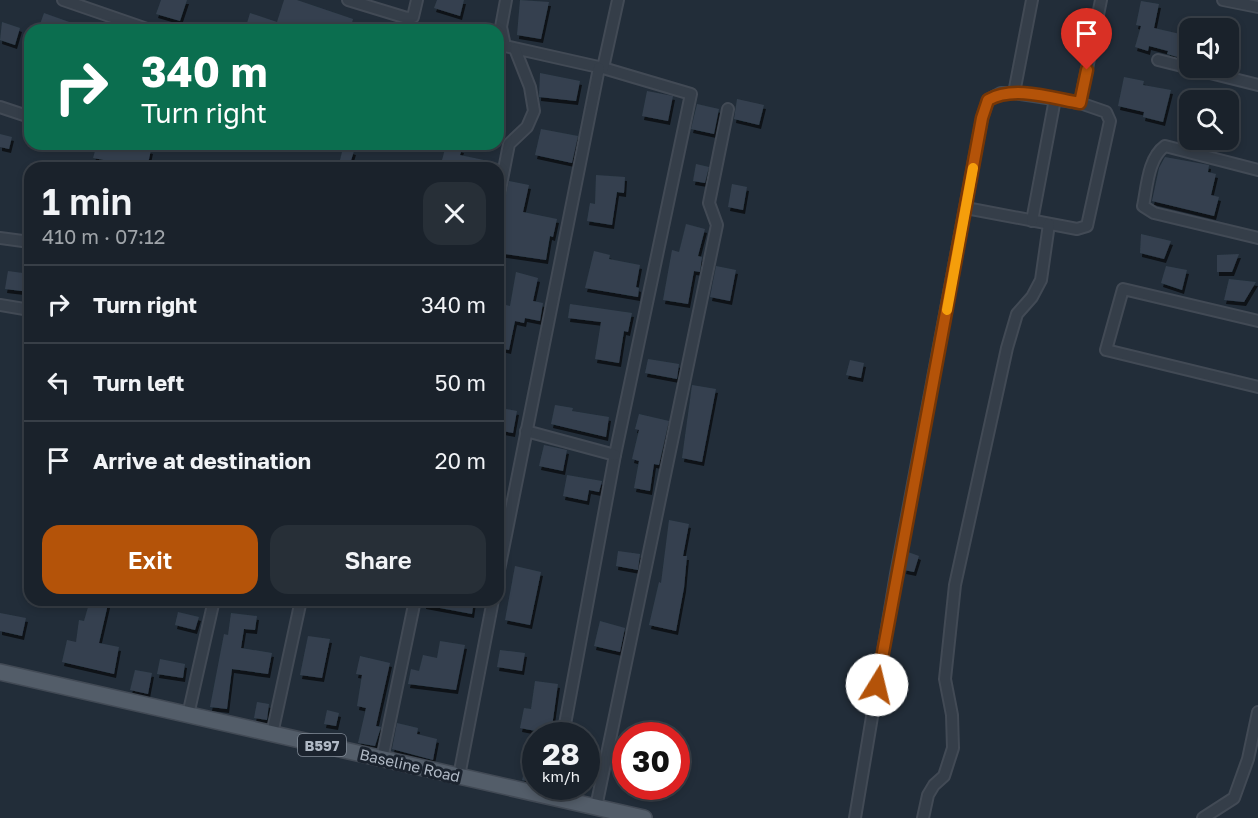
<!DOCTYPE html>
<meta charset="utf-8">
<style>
:root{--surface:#1a222b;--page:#272f37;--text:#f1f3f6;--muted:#9fa4a9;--line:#383f47;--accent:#b45309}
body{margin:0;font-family:"Golos Text",sans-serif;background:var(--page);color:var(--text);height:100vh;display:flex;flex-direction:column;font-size:22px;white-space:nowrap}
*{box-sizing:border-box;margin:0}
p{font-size:20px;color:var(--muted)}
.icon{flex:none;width:33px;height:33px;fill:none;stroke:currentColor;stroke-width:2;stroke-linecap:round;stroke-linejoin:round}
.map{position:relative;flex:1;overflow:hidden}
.details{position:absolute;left:24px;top:162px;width:480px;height:444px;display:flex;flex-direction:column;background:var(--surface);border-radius:18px;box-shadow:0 3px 9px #0003,0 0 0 2px var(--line)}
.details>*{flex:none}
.guide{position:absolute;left:24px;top:24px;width:480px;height:126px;border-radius:18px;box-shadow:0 3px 9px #0003,0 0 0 2px var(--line);background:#0b6e4f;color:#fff;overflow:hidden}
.controls{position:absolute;left:1179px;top:18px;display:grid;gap:12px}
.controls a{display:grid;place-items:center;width:60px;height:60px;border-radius:12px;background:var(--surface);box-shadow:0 3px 9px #0003,0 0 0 2px var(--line);font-size:30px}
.speed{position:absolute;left:522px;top:722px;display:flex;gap:12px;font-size:30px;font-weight:700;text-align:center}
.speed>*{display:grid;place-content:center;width:78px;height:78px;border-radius:50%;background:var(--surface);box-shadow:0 3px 9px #0003,0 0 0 2px var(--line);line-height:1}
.speed small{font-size:15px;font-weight:400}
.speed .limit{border:9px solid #d22;background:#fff;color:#111}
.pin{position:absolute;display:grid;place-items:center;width:51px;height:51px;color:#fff;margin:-62px -26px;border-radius:50% 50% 50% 0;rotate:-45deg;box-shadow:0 0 6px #0007}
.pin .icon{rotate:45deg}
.me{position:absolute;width:66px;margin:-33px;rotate:9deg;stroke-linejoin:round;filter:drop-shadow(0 0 4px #0008)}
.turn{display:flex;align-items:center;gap:21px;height:126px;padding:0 18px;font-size:27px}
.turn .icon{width:78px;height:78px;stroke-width:2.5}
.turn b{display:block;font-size:42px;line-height:51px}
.round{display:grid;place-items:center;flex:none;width:63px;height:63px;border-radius:18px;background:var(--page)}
.overview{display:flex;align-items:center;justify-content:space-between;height:102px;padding:0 18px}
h1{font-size:36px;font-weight:600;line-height:45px}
.primary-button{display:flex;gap:12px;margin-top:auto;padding:12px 18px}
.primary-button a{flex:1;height:69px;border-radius:18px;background:var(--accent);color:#fff;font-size:24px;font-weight:600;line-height:69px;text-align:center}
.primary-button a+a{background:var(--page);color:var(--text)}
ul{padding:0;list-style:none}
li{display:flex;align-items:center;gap:18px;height:78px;padding:0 18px;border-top:2px solid var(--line)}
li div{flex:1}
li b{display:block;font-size:22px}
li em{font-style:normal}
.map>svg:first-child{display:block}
.building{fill:#34414f;filter:url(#shadow)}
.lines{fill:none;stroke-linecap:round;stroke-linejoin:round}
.minor-casing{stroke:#424a55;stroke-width:14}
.primary-casing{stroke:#424a55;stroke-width:18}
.minor{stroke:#353e49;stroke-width:10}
.primary{stroke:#535d69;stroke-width:15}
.route-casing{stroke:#753606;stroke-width:15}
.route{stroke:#b45309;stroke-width:10}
.slow{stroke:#f59e0b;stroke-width:10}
.labels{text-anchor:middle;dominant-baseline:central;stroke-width:6;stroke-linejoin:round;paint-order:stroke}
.shield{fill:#1b232e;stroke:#838c98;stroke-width:1.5}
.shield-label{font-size:14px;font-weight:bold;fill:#b0b9c5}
.street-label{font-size:15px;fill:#b0b9c5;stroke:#1b232e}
</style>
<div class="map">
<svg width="1258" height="818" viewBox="0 0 1258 818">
<defs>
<filter id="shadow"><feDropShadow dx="2" dy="4" stdDeviation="0" flood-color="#0009"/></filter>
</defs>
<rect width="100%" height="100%" fill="#222d39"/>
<!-- building -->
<g class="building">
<polygon points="161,0 187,0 180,21 156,14"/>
<polygon points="284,0 297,0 353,19 350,30 245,30 250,13 277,22"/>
<polygon points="437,0 464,0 460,16 434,8"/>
<polygon points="520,0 549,2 541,39 517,35"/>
<polygon points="1141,1 1159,4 1154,28 1189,36 1184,59 1167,54 1168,51 1149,46 1148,51 1135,47 1141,26 1136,25"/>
<polygon points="44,13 72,23 70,30 38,30"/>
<polygon points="2,22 20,28 15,45 0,40"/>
<polygon points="540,73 580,81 576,101 539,97"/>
<polygon points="1124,77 1144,81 1143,85 1171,90 1163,122 1143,117 1144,112 1118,106"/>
<polygon points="647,91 673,96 668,121 642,116"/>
<polygon points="737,99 764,105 759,125 734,119"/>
<polygon points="697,104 719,109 714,134 691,129"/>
<polygon points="541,129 578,136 572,163 535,155"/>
<polygon points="0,134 12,137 9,149 0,147"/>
<polygon points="97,144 128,144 151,150 147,168 93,158"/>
<polygon points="446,145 462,149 460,155 498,163 497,168 440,168"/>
<polygon points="343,148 354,151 349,167 339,164"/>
<polygon points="1165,157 1209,165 1208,172 1216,174 1211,195 1219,197 1214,216 1152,201 1159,168"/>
<polygon points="696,164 709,167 705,183 693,181"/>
<polygon points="596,175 625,177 624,193 617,192 612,225 587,221 590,203 595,204"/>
<polygon points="509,181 529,185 523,212 557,219 553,237 550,236 546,260 498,253 504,222 500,221"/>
<polygon points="732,184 747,187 743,210 728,207"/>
<polygon points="686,224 705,229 698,256 702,257 700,272 694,271 688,304 663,300 672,250 679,252"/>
<polygon points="1141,234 1171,241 1164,259 1140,253"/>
<polygon points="594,251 610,255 609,259 640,265 636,287 639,288 638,297 585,288"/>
<polygon points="1239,254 1232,272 1217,272 1217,255"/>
<polygon points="716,266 736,270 730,301 710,297"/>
<polygon points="1166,266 1187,270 1182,290 1161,283"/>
<polygon points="8,271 30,274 30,292 5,289"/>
<polygon points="516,272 538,278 533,301 543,303 540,321 525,318 524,323 515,321 509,350 500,348 504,329 498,327 498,303 510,306"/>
<polygon points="1229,279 1256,282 1244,302 1224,300"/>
<polygon points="570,304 632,313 628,332 624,331 619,363 595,359 601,322 568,318"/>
<polygon points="648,359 679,364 677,379 645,373"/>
<polygon points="850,360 864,363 861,378 846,375"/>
<polygon points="692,385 716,389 702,462 682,458"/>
<polygon points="555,405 573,408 572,411 609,417 606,437 551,424"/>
<polygon points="501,408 517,411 513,433 498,430"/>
<polygon points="639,414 669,421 659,465 654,464 650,491 634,488 639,461 632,459 639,430 635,429"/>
<polygon points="544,445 567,450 563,471 539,466"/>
<polygon points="567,475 602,481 599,492 589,490 587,501 563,496"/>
<polygon points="669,520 689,524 683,556 687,556 684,588 676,631 649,625 659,582 661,583"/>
<polygon points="618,551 640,554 638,570 616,566"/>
<polygon points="908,552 919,556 914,572 904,570"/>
<polygon points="515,566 541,572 530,625 505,620"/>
<polygon points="90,600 109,600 99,643 119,647 114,674 62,662 67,640 76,642 79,620 84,621"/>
<polygon points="424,600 474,600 472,614 424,605"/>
<polygon points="178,612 199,617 195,630 175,625"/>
<polygon points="0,613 26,618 22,636 0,631"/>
<polygon points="231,613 257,616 255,630 244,629 241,648 272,653 268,674 232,669 227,709 210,707 224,634 228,635"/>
<polygon points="600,621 625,628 620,652 594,646"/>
<polygon points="308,636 330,639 322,678 300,675"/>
<polygon points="440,641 465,645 456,690 408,684 411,669 419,671 423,655 437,658"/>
<polygon points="500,650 525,653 522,671 497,667"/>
<polygon points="360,656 390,663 376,726 381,727 375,746 358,743 366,708 357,706 362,675 356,674"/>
<polygon points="160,659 185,664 183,678 157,674"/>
<polygon points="135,670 152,673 148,694 130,690"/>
<polygon points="535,681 558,684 551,734 520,728 524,708 531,709"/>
<polygon points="257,702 269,704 267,720 254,718"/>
<polygon points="327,710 339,713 336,726 324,724"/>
<polygon points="397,723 418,728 417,734 437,739 433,760 392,749"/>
<polygon points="532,740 536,741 536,783 522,780"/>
</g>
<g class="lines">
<!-- minor casing -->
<g class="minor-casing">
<g id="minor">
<polyline points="63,0 150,30"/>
<polyline points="348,0 407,18 413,17 417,0"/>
<polyline points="506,0 501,27 505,46 603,68 691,94 615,455 563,735"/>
<polyline points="1223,0 1258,7"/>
<polyline points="1158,60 1258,85"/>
<polyline points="603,68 618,0"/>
<polyline points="1014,93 1032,0"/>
<polyline points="0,107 30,117"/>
<path d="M 1258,170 L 1165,146 C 1148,158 1147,187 1143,206 L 1154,213 L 1258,238"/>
<polyline points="498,200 509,144 527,127 534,111 530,87 515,49"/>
<polyline points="966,208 1077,229 1087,226 1110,121 1106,112 1080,103"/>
<polyline points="1032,221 1055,99"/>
<polyline points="0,238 30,242"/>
<polyline points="0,305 30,310"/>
<polyline points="1258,321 1123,289 1106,350 1258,387"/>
<polyline points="526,431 615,455"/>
<polyline points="498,575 599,68"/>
<polyline points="188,715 214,600"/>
<polyline points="272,734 301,600"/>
<polyline points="382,759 415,600"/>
<polyline points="459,776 493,600"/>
<polyline points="596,807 717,225 709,203 728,109"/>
<polyline points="855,818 896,574 982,118 988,100 1001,93 1014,93 1080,103 1101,0"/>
<polyline points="923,818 928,795 934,785 944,776 953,748 952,715 945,679 955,585 1007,348 1017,314 1032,297 1041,280 1049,224"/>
<polyline points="1203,818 1234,798 1248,759 1258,712"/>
</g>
</g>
<!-- primary casing -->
<g class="primary-casing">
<polyline id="primary" points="0,672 644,818"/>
</g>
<!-- minor -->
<use href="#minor" class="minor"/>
<!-- primary -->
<use href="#primary" class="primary"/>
</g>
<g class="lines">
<!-- route casing -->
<g class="route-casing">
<path id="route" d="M 877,685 L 982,118 L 988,100 C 1014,85 1052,98 1080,103 L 1087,70"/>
</g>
<!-- route -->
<use href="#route" class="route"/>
<!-- slow -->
<polyline class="slow" points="947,310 973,168"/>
</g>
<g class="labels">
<!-- shield labels -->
<rect class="shield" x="298" y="734" width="48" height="22" rx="4.5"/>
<g class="shield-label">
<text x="322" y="745">B597</text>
</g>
<!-- street labels -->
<g class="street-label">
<text transform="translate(410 765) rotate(13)">Baseline Road</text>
</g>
</g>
</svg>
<div class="controls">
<a><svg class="icon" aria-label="sound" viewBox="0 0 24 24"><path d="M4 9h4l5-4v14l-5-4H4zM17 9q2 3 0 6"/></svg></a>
<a><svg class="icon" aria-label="search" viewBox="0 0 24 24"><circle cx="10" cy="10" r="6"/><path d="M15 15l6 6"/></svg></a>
</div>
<div class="speed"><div>28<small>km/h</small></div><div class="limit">30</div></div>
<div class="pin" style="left:1087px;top:70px;background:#d93025"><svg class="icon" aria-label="arrive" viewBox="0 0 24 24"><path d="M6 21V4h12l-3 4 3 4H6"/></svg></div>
<svg class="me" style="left:877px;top:685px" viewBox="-20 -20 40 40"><circle r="19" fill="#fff"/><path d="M0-13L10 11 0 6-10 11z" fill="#b45309"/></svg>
<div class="guide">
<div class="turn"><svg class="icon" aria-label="right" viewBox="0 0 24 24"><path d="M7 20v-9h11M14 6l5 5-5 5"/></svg><div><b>340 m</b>Turn right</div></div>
</div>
<section class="details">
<div class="overview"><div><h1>1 min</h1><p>410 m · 07:12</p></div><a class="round"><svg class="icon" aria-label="close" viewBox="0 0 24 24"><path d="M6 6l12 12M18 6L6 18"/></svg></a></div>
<ul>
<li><svg class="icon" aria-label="right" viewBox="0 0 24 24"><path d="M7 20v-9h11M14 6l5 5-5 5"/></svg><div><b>Turn right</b></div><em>340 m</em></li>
<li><svg class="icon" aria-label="left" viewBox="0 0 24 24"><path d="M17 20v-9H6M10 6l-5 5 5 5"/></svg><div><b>Turn left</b></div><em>50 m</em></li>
<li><svg class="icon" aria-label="arrive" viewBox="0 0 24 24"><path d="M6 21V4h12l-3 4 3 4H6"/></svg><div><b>Arrive at destination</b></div><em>20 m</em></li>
</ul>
<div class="primary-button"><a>Exit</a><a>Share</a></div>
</section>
</div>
